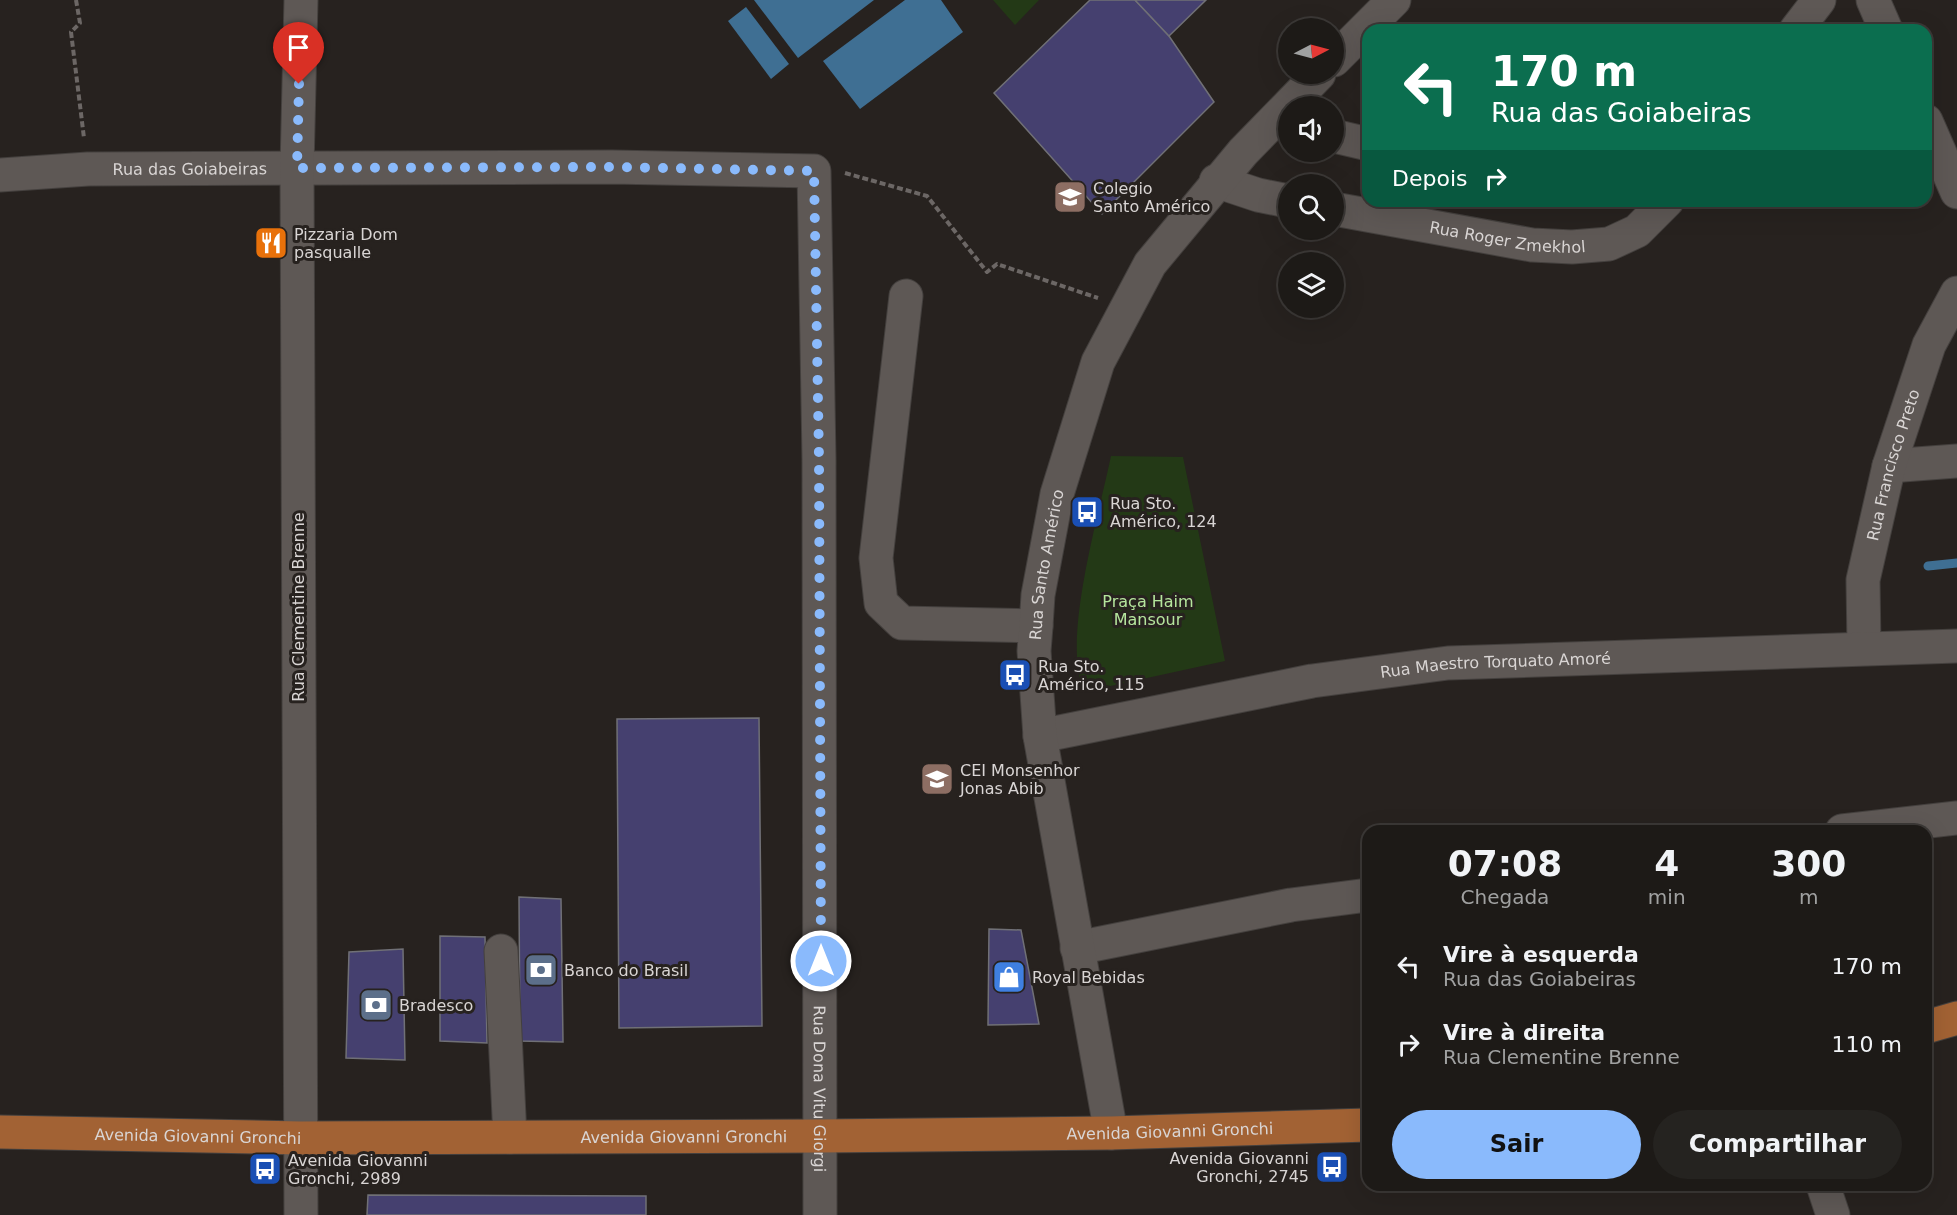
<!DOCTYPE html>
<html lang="pt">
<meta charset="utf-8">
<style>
:root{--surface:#1d1a17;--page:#252320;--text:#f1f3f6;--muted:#a0a1a1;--line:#3b3836;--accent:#8abafc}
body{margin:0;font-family:"DejaVu Sans",sans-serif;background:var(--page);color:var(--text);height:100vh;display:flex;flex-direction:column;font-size:22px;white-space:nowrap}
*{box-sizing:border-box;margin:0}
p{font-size:20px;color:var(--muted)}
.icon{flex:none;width:33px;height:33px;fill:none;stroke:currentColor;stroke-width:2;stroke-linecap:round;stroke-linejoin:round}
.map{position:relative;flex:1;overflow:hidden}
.panel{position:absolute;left:1362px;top:825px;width:570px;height:366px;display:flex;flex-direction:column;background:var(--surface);border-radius:18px;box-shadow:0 6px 24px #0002,0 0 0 2px var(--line)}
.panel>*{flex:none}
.banner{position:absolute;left:1362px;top:24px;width:570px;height:183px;border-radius:18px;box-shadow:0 6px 24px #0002,0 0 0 2px var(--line);background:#0b6e4f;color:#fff;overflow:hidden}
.needle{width:39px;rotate:84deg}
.controls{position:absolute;left:1278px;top:18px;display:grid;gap:12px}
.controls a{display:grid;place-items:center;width:66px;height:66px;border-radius:50%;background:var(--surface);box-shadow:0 6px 24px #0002,0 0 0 2px var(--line);font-size:30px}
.pin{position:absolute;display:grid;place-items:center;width:51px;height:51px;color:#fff;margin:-62px -26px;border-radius:50% 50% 50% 0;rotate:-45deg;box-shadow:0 0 6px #0007}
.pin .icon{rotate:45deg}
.me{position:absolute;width:66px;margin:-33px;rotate:0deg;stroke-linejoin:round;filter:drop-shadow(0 0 4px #0008)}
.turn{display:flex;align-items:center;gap:21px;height:126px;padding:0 30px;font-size:27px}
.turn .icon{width:78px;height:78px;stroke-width:2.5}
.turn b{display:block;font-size:42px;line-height:51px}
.then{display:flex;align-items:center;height:57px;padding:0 30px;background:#0003;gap:12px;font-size:22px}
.eta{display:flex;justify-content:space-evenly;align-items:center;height:102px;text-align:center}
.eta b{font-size:36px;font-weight:600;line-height:42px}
.button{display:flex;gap:12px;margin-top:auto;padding:12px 30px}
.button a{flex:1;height:69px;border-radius:36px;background:var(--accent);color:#111;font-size:24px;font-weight:600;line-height:69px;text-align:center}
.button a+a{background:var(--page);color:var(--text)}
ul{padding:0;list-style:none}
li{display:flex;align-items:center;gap:18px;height:78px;padding:0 30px}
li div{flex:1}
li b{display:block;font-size:22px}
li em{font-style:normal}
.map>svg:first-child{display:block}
.green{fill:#233916}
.water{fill:#3f6f93}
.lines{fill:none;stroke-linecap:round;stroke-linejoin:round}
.stream{stroke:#3f6f93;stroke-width:9}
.building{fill:#45406f;stroke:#707076;stroke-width:1.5}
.minor-casing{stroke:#44403e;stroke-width:35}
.major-casing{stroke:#44403e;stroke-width:35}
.path{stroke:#6c6765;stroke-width:4;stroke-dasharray:6 3;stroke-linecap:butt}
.minor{stroke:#5e5855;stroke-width:33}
.major{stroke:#a26234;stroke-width:33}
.route{stroke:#8abafc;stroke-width:10;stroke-dasharray:0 18}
.labels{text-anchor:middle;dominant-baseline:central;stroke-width:6;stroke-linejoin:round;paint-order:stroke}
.street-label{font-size:16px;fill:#d9d5d4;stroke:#27221f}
.poi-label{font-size:16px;fill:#d9d5d4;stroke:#27221f;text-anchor:start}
.park-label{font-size:16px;fill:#b5e59d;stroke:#27221f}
</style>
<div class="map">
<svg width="1957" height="1215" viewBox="0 0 1957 1215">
<rect width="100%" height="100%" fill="#27221f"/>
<!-- green -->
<g class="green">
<polygon points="993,0 1039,0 1015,25"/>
<path d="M 1111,456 L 1183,457 L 1225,661 L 1092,690 L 1081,683 C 1065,629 1099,514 1111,456 Z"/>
</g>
<!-- water -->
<g class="water">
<polygon points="754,0 874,0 798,58"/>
<polygon points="905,0 941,0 963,32 860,109 823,61"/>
<polygon points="746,7 789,64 771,79 728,21"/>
</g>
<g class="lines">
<!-- stream -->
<polyline class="stream" points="1928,566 1957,563"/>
</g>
<!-- building -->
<g class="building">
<polygon points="1090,0 1135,0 1169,36 1214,102 1102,214 994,93"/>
<polygon points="1135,0 1206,0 1169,36"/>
<polygon points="759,718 762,1026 619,1028 617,719"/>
<polygon points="519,897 561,899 563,1042 520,1041"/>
<polygon points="989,929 1021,930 1039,1024 988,1025"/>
<polygon points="440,936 485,937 487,1043 440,1041"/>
<polygon points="403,949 405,1060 346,1058 349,952"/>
<polygon points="368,1195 646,1196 646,1215 367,1215"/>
</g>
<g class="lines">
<!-- minor casing -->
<g class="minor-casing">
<g id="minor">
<polyline points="1873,0 1886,30"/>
<polyline points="1796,30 1819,0"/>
<polyline points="1334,60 1394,0"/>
<polyline points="1926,121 1957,192"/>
<polyline points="1334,136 1368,144"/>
<path id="s1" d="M 0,175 L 88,169 L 612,167 L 814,171 L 819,459 L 820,1215"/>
<polyline points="1216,181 1258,195 1288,201"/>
<path id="s2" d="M 1334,209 L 1532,245 L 1572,247 L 1609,244 L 1637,231 L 1667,201"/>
<polyline points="906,296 876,558 881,603 902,623 1036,626"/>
<polyline points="1889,466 1957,461"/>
<path id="s3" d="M 1864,647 L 1863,580 L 1889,466 L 1929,345 L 1957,293"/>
<path id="s4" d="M 1040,736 L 1312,681 L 1448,663 L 1957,646"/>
<polyline points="1842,831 1957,818"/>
<polyline points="1077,948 1291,905 1368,895"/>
<polyline points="501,951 510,1137"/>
<path id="s5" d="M 1111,1133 L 1040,736 L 1034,651 L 1036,626 L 1038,595 L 1057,494 L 1098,362 L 1150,264 L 1243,152 L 1319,74"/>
<polyline points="1823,1185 1833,1215"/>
<polyline points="301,1215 297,168 301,0"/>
</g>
</g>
<!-- major casing -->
<g class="major-casing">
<g id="major">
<polyline points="1926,1027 1957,1018"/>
<path id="s6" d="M 0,1132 L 300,1138 L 820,1136 L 1111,1133 L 1368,1125"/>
</g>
</g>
<!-- path -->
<g class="path">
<polyline points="76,0 80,23 71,32 84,138"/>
<polyline points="845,173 927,196 987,272 997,264 1098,298"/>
</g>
<!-- minor -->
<use href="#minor" class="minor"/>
<!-- major -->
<use href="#major" class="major"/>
</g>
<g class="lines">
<!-- route -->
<polyline class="route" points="299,84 297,168 612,167 814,171 819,459 821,961"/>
</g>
<!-- icons -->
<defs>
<g id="school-square" transform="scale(1.725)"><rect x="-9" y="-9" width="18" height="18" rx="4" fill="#8d6e63" stroke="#27221f"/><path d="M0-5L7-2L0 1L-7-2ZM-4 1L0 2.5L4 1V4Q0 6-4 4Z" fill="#fff"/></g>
<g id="restaurant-square" transform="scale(1.725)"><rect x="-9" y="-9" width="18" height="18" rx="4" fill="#e8710a" stroke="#27221f"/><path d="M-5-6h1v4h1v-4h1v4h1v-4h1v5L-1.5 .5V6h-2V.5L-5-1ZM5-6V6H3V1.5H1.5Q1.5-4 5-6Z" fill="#fff"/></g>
<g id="bus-square" transform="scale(1.725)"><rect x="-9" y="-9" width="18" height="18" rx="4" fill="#1a4fb4" stroke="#27221f"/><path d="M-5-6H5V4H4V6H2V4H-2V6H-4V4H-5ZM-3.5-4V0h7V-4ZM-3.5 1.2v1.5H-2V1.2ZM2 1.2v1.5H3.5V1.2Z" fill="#fff"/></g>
<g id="bank-square" transform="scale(1.725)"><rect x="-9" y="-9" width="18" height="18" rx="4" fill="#5c6f8a" stroke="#27221f"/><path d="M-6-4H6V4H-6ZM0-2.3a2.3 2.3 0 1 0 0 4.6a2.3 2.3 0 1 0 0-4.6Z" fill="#fff"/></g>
<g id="shop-square" transform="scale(1.725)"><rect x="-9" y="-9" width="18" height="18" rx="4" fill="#3f7fe0" stroke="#27221f"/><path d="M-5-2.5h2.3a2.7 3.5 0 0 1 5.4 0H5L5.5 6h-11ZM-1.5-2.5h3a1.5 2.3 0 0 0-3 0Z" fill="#fff"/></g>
</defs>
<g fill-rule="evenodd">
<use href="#school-square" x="1070" y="197"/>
<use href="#restaurant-square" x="271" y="243"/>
<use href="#bus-square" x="1087" y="512"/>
<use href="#bus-square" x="1015" y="675"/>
<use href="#school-square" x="937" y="779"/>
<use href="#bank-square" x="541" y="970"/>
<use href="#shop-square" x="1009" y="977"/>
<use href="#bank-square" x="376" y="1005"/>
<use href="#bus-square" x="1332" y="1167"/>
<use href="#bus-square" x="265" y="1169"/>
</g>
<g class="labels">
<!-- street labels -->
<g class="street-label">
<text stroke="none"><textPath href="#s1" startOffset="190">Rua das Goiabeiras</textPath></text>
<text stroke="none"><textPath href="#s2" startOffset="176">Rua Roger Zmekhol</textPath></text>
<text stroke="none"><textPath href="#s3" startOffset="186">Rua Francisco Preto</textPath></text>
<text stroke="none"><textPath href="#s5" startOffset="576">Rua Santo Américo</textPath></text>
<text transform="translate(298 607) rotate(-90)">Rua Clementine Brenne</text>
<text stroke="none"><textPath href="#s4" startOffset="462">Rua Maestro Torquato Amoré</textPath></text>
<text stroke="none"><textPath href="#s1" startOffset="1732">Rua Dona Vitu Giorgi</textPath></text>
<text stroke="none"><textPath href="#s6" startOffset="1170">Avenida Giovanni Gronchi</textPath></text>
<text stroke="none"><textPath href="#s6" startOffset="198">Avenida Giovanni Gronchi</textPath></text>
<text stroke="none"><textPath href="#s6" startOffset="684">Avenida Giovanni Gronchi</textPath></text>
</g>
<!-- poi labels -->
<g class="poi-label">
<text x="1093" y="188">Colegio<tspan x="1093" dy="18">Santo Américo</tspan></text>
<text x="294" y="234">Pizzaria Dom<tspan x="294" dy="18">pasqualle</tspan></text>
<text x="1110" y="503">Rua Sto.<tspan x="1110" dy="18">Américo, 124</tspan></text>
<text x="1038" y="666">Rua Sto.<tspan x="1038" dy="18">Américo, 115</tspan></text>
<text x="960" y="770">CEI Monsenhor<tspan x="960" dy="18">Jonas Abib</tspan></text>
<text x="564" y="970">Banco do Brasil</text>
<text x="1032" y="977">Royal Bebidas</text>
<text x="399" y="1005">Bradesco</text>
<text x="1309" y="1158" text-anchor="end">Avenida Giovanni<tspan x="1309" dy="18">Gronchi, 2745</tspan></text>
<text x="288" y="1160">Avenida Giovanni<tspan x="288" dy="18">Gronchi, 2989</tspan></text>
</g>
<!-- park labels -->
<g class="park-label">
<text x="1148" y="601">Praça Haim<tspan x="1148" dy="18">Mansour</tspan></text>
</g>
</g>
</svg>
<div class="controls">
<a><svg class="needle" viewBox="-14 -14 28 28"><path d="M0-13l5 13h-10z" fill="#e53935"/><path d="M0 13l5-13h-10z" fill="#a0a1a1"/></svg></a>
<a><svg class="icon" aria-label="sound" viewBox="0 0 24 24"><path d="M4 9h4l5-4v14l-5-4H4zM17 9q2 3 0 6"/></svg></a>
<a><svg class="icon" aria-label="search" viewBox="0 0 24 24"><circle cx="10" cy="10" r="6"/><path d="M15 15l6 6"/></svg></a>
<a><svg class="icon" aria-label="layers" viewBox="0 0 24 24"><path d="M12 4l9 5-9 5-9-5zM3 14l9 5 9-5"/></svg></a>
</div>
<div class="pin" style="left:299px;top:84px;background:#d93025"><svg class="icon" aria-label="arrive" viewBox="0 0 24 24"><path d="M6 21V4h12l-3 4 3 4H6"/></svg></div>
<svg class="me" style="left:821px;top:961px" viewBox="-20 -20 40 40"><circle r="17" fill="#8abafc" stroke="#fff" stroke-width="3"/><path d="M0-11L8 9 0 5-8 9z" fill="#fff"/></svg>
<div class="banner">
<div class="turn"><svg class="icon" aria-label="left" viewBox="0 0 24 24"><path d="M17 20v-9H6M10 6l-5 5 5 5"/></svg><div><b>170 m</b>Rua das Goiabeiras</div></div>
<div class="then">Depois<svg class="icon" aria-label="right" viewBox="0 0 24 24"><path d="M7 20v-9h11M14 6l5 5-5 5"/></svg></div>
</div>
<section class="panel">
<div class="eta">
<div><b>07:08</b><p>Chegada</p></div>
<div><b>4</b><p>min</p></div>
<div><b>300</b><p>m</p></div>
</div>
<ul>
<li><svg class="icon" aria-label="left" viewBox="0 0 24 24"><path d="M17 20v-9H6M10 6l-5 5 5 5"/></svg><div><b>Vire à esquerda</b><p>Rua das Goiabeiras</p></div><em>170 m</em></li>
<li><svg class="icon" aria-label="right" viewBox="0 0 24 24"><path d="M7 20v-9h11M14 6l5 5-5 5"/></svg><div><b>Vire à direita</b><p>Rua Clementine Brenne</p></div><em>110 m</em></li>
</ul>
<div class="button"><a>Sair</a><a>Compartilhar</a></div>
</section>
</div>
